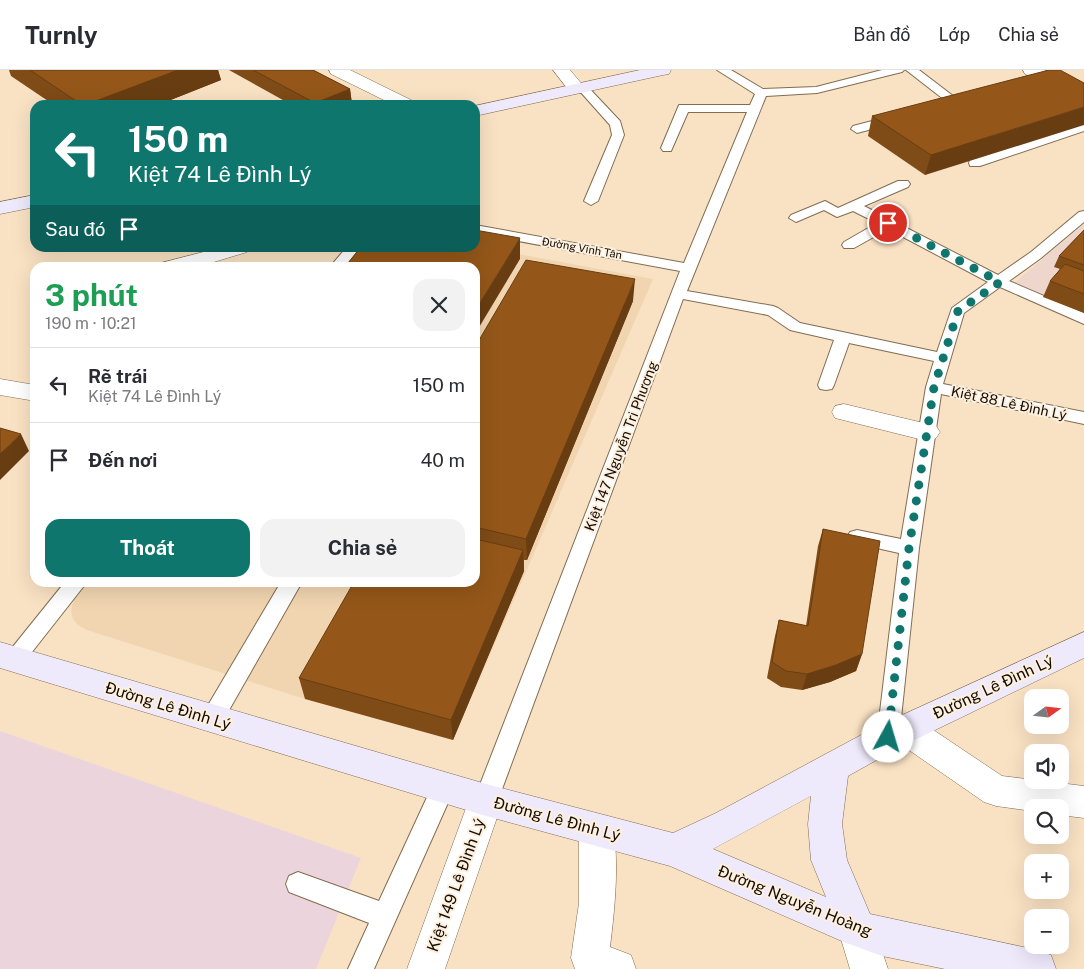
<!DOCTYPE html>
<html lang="vi">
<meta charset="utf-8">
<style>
:root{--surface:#fff;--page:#f2f2f3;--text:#2b2b33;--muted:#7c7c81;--line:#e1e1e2;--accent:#0f766e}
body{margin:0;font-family:"Public Sans",sans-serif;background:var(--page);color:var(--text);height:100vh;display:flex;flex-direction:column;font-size:19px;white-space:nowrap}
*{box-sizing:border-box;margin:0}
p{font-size:16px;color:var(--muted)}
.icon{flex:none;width:28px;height:28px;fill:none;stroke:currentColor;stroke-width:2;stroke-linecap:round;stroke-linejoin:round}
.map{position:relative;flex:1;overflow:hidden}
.details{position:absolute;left:30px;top:192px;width:450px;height:325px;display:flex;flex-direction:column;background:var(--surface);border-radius:15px;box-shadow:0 5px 20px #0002}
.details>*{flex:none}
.banner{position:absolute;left:30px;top:30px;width:450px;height:152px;border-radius:15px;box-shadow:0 5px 20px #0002;background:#0f766e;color:#fff;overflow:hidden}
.needle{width:32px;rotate:75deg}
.tools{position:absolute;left:1024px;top:619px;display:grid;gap:10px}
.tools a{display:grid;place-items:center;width:45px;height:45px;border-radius:10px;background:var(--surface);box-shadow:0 5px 20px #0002;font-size:25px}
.pin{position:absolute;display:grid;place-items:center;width:42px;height:42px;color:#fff;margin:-21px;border:2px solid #fff;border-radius:50%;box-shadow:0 1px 5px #0007}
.me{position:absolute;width:55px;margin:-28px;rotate:6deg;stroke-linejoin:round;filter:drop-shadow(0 0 4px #0008)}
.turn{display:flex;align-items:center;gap:18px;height:105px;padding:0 15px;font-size:22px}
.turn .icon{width:65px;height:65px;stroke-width:2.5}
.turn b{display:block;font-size:35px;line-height:42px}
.then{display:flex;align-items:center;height:48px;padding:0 15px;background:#0003;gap:10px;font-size:19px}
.round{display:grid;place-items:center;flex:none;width:52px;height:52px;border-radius:15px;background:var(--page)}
.overview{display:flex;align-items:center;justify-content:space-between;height:85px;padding:0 15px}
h1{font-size:30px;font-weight:700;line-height:38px;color:#1e9e55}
.action{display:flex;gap:10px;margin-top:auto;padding:10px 15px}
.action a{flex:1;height:58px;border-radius:15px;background:var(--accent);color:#fff;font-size:20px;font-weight:700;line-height:58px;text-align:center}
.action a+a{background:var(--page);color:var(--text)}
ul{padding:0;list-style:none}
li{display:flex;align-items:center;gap:15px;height:75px;padding:0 15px;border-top:1px solid var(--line)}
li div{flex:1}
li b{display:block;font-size:19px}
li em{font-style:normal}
header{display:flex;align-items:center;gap:30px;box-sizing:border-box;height:70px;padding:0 25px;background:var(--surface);border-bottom:1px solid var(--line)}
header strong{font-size:24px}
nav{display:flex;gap:28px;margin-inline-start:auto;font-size:18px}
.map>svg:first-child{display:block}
.built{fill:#f1d5b0}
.industrial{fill:#ecd4dd}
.education{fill:#eed6cc}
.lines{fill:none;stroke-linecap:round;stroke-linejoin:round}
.lane-casing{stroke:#826d52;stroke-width:2}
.street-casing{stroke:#826d52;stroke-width:1}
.secondary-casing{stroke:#826d52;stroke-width:1}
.lane{fill:#fff;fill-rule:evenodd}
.street{fill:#fff;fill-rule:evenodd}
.secondary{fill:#eee9fb;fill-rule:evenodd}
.wall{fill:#7f4b16}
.shaded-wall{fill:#683d12}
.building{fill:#945719;stroke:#683d12}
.route{stroke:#0f766e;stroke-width:9;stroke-dasharray:0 16.2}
.labels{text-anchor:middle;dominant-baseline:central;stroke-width:4;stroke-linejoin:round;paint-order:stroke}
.far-street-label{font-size:11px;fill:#150d04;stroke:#fef0de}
.street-label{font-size:14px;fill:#150d04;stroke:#fef0de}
.near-street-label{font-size:16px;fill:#150d04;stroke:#fef0de}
</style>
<header>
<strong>Turnly</strong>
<nav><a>Bản đồ</a><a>Lớp</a><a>Chia sẻ</a></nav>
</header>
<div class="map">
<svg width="1084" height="899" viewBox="0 0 1084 899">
<rect width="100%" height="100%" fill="#f9e1c3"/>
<!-- built -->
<polygon class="built" points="475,176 653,209 453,670 305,629 87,560 78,555 73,549 71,541 74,529 87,513 475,512"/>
<!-- industrial -->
<polygon class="industrial" points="0,661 361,788 316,899 0,899"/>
<!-- education -->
<polygon class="education" points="1084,154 1084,243 1013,214"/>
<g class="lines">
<!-- lane casing -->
<g class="lane-casing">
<g id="lane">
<polygon points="717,0 731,0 763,19 816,17 882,0 904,0 902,2 817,23 766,26 687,221 773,236 778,238 800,253 937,282 952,238 988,212 888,159 854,178 844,178 842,175 844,172 877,153 853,141 837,147 824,140 796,152 789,148 791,145 825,131 838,138 898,111 908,111 910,114 908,117 864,136 998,205 1031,182 1079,142 1084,141 1084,152 1041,188 1009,211 1084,243 1084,254 1000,217 964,243 943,314 1084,342 1084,354 941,324 919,478 899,667 896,674 888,677 880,674 877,667 899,483 850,472 847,467 850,462 857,460 901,469 926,317 934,291 849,273 834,315 832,319 826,320 820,319 818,315 834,270 790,260 768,245 683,229 498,730 494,738 486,741 478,738 474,730 680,201 475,163 475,155 684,193 747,42 688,42 671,81 663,81 661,78 679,35 750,35 755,24"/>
<polygon points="906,0 919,0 961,32 959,35 951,35"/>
<polygon points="583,15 587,16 620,51 624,65 598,131 591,135 584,131 612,65 610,55 577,18"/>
<polygon points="895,45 899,46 901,49 899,52 857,63 851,59 853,56"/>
<polygon points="1084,53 1084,61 980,96 970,96 969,93 970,90"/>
<polygon points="346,178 360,178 344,198 329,198"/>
<polygon points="65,512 87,512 21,596 14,599 7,596 3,590 7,584"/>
<polygon points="281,512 302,512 220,656 212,658 204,656 201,649 204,642"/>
<polygon points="443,707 451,710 455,717 374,899 348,899 369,853 289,822 286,814 289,806 298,802 379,831 435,710"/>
</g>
</g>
<!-- street casing -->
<g class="street-casing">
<g id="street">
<polygon points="329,0 350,0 413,31 416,35 394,35 331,4"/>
<polygon points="553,0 570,0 586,19 583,23 571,23"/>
<polygon points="1023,0 1044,0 1064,9 1084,16 1084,26 1052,17 1025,4"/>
<polygon points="219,178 250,178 247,182 194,198 159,198 161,193"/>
<polygon points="0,309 35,315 35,331 0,325"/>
<polygon points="844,334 936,356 940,362 936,368 927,371 835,348 832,342 835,336"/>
<polygon points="905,645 917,649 1002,706 1084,716 1084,748 1060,745 1060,738 1032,738 1032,741 996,736 984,732 893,669 889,659 893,649"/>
<polygon points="486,714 498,719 503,730 445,899 407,899 469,730 474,719"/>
<path d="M 597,744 L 609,748 C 622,777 614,845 610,877 L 631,885 L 636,899 L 575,899 L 571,888 L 579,833 L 579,760 L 585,748 Z"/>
<polygon points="857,840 870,846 888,899 850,899 838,859 844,846"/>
</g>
</g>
<!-- secondary casing -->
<g class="secondary-casing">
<g id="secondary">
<polygon points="640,0 671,0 669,4 663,5 475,46 475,36"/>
<polygon points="35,125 35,137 0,144 0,132"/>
<path d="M 1084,562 L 1084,588 L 900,677 L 848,706 L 842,754 L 847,790 L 870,844 L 1037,880 L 1051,885 L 1056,899 L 945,899 L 882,886 L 844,872 L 670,796 L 486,746 L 0,598 L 0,572 L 486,714 L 673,763 L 716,743 L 876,657 ZM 811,726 L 808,754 L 811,790 L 826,827 L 713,779 Z"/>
</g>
</g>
<!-- lane -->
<use href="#lane" class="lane"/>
<!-- street -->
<use href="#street" class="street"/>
<!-- secondary -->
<use href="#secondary" class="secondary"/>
</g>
<!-- wall -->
<g class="wall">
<polygon points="9,0 218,0 221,10 158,35 54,35 11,6"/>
<polygon points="229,0 313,0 350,19 352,34 350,35 292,35"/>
<polygon points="1084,13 925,105 868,66 872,46"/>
<polygon points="1084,160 1084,243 1043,227 1050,211 1060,199 1054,197 1059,186"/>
<polygon points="633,231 527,490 524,490 524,501 453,670 305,629 299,608 475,512 475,277"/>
<polygon points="823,459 862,584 856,601 830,612 802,620 781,617 767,608 775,566 779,550 806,556 818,476"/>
</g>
<!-- shaded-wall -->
<g class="shaded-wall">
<polygon points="178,0 218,0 221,10 158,35 85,35"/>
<polygon points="350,19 352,34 350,35 315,35 315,33"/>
<polygon points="1084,37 1084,55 925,105 931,85"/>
<polygon points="520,168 520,189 475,264 475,241"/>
<polygon points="635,209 633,231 527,490 526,469"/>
<polygon points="21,364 29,381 0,410 0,384"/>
<polygon points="523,480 524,501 453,670 451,650"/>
<polygon points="862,584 856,601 830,612 802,620 807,604"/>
</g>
<!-- building -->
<g class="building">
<polygon points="30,0 178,0 85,35 82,35"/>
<polygon points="253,0 313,0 350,19 315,33"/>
<polygon points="1049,0 1060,0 1084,13 1084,37 931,85 872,46"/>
<polygon points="475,160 520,168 475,241 475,198 344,198 360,178 475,178"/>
<polygon points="1084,160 1084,195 1059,186"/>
<polygon points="526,190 635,209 526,469 475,457 475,277"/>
<polygon points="1065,194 1084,201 1084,224 1050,211"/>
<polygon points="0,358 21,364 0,384"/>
<polygon points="823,459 880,471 862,584 836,595 807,604 786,601 772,592 779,550 808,556"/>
<polygon points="475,469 523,480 451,650 299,608 354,512 475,512"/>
</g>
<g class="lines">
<!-- route -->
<polyline class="route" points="888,153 1000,212 958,241 934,317 909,478 888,667"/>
</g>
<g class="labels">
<!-- far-street labels -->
<g class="far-street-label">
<text transform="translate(582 178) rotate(10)">Đường Vĩnh Tân</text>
</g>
<!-- street labels -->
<g class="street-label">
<text transform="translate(1009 333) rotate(12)">Kiệt 88 Lê Đình Lý</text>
<text transform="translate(621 376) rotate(-69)">Kiệt 147 Nguyễn Tri Phương</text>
</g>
<!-- near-street labels -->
<g class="near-street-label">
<text transform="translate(993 617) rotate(-25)">Đường Lê Đình Lý</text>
<text transform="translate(168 636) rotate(17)">Đường Lê Đình Lý</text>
<text transform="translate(557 749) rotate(15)">Đường Lê Đình Lý</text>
<text transform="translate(456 815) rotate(-70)">Kiệt 149 Lê Đình Lý</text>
<text transform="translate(795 831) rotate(22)">Đường Nguyễn Hoàng</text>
</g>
</g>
</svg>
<div class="tools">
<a><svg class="needle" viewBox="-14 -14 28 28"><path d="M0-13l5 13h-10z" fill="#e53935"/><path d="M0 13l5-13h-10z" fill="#7c7c81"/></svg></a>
<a><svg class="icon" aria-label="sound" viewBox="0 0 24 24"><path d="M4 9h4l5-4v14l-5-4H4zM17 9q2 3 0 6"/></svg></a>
<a><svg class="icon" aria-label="search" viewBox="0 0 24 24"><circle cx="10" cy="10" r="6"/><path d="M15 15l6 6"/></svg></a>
<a>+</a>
<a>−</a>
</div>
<div class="pin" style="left:888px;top:153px;background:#d93025"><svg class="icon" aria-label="arrive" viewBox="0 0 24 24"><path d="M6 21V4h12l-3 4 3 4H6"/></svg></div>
<svg class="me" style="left:888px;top:667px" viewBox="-20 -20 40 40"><circle r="19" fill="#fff"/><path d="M0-13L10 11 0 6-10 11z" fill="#0f766e"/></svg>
<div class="banner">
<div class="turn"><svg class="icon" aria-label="left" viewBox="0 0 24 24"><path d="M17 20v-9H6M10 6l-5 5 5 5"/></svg><div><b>150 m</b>Kiệt 74 Lê Đình Lý</div></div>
<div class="then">Sau đó<svg class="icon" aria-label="arrive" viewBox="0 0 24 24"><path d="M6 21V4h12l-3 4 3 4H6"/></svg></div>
</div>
<section class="details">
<div class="overview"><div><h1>3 phút</h1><p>190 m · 10:21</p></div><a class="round"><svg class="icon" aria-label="close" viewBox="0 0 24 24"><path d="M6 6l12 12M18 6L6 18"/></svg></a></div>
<ul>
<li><svg class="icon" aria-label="left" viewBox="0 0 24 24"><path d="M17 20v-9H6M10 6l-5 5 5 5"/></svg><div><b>Rẽ trái</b><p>Kiệt 74 Lê Đình Lý</p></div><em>150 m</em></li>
<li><svg class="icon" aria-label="arrive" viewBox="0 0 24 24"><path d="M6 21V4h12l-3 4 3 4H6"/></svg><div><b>Đến nơi</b></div><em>40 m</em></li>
</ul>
<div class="action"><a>Thoát</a><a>Chia sẻ</a></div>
</section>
</div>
